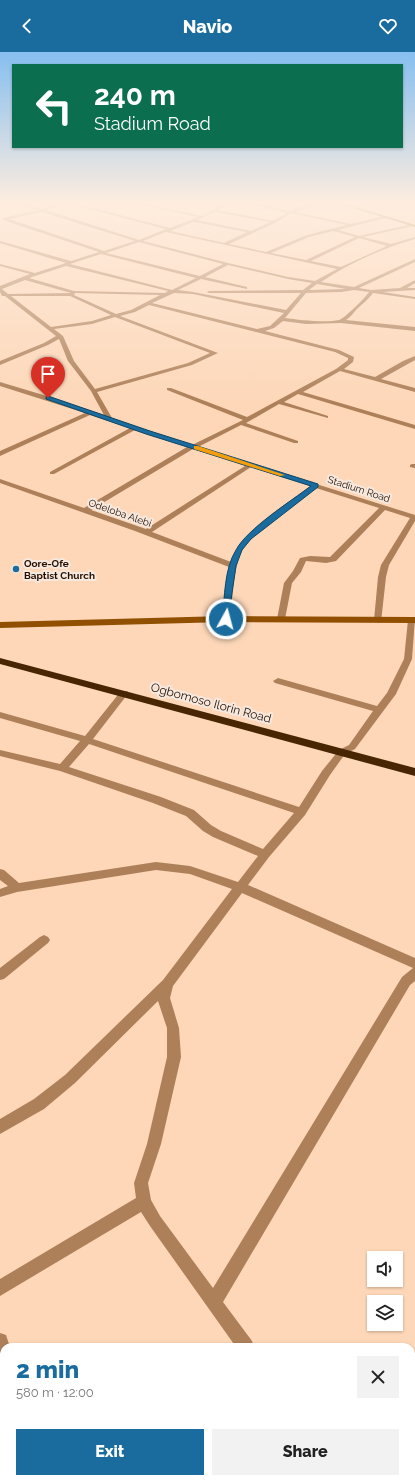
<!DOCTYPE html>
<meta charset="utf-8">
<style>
:root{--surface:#fff;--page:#f2f2f2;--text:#222;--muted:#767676;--accent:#196c9d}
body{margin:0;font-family:Raleway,sans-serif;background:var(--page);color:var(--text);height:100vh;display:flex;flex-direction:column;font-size:15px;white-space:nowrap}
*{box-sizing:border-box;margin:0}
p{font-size:13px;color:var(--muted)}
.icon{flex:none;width:22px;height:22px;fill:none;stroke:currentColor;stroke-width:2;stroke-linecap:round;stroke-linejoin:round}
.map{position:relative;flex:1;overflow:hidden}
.side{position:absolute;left:0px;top:1291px;width:415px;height:140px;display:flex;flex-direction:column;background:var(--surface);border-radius:12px 12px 0 0;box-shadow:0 1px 3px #0004}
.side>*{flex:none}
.top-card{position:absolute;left:12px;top:12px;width:391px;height:84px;border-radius:0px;box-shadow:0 1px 3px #0004;background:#0b6e4f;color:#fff;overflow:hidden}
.fabs{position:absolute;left:367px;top:1199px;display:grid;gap:8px}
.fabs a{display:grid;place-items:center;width:36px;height:36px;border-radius:0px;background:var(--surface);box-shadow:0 1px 3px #0004;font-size:20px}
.pin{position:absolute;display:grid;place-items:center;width:34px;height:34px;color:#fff;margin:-41px -17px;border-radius:50% 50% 50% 0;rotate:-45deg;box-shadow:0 0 4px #0007}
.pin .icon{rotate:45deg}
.me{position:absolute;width:44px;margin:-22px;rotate:7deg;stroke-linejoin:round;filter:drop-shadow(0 0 3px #0008)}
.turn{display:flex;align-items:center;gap:14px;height:84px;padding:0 16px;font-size:18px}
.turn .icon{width:52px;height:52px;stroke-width:2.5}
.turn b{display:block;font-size:28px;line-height:34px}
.round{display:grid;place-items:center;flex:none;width:42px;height:42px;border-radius:0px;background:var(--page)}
.head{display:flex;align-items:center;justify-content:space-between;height:68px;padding:0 16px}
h1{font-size:24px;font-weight:800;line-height:30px;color:var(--accent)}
.cta{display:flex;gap:8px;margin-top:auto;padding:8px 16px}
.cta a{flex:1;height:46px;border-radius:0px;background:var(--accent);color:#fff;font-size:16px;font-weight:800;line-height:46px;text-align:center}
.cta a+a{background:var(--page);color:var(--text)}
header{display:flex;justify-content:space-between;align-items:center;height:52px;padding:0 16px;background:var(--accent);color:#fff;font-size:18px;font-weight:800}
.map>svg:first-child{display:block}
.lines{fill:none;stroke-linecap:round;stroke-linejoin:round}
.street{fill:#ad805a;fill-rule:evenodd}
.secondary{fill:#915001;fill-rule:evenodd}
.highway{fill:#482603;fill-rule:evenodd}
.route{fill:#196c9d;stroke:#104666}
.slow{fill:#f59e0b}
.poi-dot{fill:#196c9d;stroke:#f6e9df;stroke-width:1.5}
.labels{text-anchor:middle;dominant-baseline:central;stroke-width:4;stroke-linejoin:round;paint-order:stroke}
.far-street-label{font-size:10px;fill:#250f00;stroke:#f6e9df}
.far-poi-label{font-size:10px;font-weight:bold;fill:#250f00;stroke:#f6e9df;text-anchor:start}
.street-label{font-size:12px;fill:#250f00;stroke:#f6e9df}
</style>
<header><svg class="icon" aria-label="back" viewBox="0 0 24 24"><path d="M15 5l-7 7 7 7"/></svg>Navio<svg class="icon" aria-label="heart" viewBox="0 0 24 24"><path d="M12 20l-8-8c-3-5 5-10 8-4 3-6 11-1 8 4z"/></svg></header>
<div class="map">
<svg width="415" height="1431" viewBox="0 0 415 1431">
<rect width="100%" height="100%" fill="#fdd7b8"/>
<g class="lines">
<!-- street -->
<g class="street">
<path d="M 8,150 L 25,152 L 42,157 L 62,150 L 70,150 L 170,176 L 199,165 L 127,150 L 136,150 L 202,164 L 218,155 L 195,150 L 221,154 L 228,150 L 233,150 L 218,158 L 273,169 L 287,161 L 240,150 L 249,150 L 290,159 L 316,150 L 322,150 L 295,160 L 350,172 L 385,164 L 385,166 L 338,178 L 359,184 L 413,172 L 413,174 L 363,185 L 391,192 L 415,185 L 415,187 C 383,196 349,211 321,230 L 354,235 L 415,207 L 415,210 L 359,236 L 371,238 L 400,236 L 415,228 L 415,231 L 407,236 L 415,236 L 415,238 L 383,240 L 415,245 L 415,247 L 373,241 C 368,248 363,251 357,257 C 353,261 351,265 346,268 L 415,275 L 415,279 L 341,271 L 306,272 L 283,269 L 274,276 L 265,279 L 339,298 L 354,305 L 353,310 L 344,317 L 375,325 L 403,309 L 415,304 L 415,308 L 381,327 L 415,336 L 415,340 L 340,319 L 303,340 L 415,373 L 415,377 L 298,342 L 284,350 L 328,364 L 328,366 L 279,352 L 246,371 L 298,389 L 298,391 L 294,391 L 241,373 L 198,395 L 415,463 L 415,469 L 389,513 L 386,525 L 381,570 L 378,571 L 374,568 L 378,525 L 381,513 L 410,466 L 385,458 L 336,509 L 326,511 L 306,509 L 301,520 L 292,531 L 285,567 L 284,569 L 278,569 L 277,567 L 284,531 L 293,519 L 300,506 L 310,504 L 330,505 L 379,456 L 316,436 C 297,451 255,477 243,497 C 233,515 233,546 230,567 L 226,570 L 222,567 L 229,515 L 135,479 L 0,431 L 0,427 L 84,456 L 187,395 L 135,378 L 54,422 L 50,422 L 50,420 L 130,376 L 90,363 L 0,404 L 0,399 L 9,395 L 85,361 L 0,334 L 0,330 L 50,345 L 104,363 L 91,339 L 68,309 L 59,287 L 48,293 L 0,313 L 0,309 L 44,291 L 56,284 L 5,244 L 2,244 L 0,240 L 0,234 L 30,222 L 0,214 L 0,212 L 35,221 L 66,211 L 0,191 L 0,189 L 71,209 L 99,200 L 3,168 L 3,166 L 38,158 ZM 66,151 L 166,177 L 139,188 L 46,158 ZM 42,160 L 135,189 L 104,199 L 9,167 ZM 215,160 L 270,170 L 251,179 L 197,168 ZM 291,161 L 347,173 L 307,183 L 266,200 L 229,192 L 275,171 ZM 193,170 L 194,170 L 247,180 L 224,191 L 170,179 ZM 333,179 L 355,185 L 306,208 L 271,201 L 309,185 ZM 166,180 L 337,217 L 315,229 L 288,225 L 228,211 L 143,189 ZM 359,186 L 387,194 L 341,215 L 311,209 ZM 139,190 L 223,212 L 200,224 L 106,201 ZM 101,202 L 196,226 L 172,238 L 70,212 ZM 228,213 L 288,227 L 312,231 L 303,238 L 209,239 L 207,240 L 209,241 L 301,241 L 286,258 L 193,240 L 178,238 L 201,227 L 247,237 L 247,235 L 205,225 ZM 66,214 L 168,239 L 165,241 L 74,239 L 29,226 ZM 25,228 L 71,241 L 8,242 L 2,237 ZM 317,232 L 346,237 L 309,238 ZM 354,238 L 369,240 C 365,246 345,266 339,268 C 325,271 300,268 285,266 L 306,241 L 341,240 ZM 75,241 L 160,243 L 131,258 L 116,262 L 74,243 ZM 174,241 L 193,242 L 284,261 L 270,274 L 257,277 L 152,251 ZM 11,244 L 70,244 L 111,263 L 92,269 L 51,275 ZM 149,253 L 335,300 L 348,306 L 348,308 L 336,317 L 247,365 L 171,336 L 167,336 L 167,338 L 243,368 L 192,393 L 112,366 L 97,340 L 192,313 L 218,301 L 120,264 L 135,260 ZM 115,265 L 210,301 L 188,311 L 95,337 L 74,309 L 63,284 L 54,277 L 92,272 ZM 193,397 L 245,414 L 146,477 L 91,458 ZM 251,415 L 310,434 C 282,456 244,476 231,510 L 152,480 Z"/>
<polygon points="412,412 415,412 415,416 410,415 410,413"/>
<path d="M 412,565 L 415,566 L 412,607 L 396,642 L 355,697 L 345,702 L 330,723 L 305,763 L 269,805 L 248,833 L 415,906 L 415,929 L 410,933 L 223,1250 L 252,1289 L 254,1295 L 236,1295 L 150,1174 L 141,1160 L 0,1244 L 0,1227 L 136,1146 L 134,1131 L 147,1092 L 167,1005 L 167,976 L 158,949 L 75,1031 L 44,1057 L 0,1082 L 0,1067 L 34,1047 L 65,1023 L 163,928 L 232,837 L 190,822 L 156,818 L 17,840 L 0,845 L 0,837 L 8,834 L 0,828 L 0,817 L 4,818 L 19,831 L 156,810 L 190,814 L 238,830 L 258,804 L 213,785 L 203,779 L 186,764 L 153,751 L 60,719 L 0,704 L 0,698 L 60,712 L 80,689 L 0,666 L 0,660 L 85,684 L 121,639 L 127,639 L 129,641 L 127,643 L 93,687 L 299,755 L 322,719 L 339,698 L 349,693 L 373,659 L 275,631 L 273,629 L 278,626 L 377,654 L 387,641 L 404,607 L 408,568 ZM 89,692 L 294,761 L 263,797 L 221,779 L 211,773 L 194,758 L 161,745 L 69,715 ZM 242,841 L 413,916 L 402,925 L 213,1236 L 160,1164 L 151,1148 L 148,1131 L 161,1092 L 181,1005 L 179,976 L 170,946 L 173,934 Z"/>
<polygon points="44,883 48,885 50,888 48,891 4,927 0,928 0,916 40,885"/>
<polygon points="0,1281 6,1283 10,1295 4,1295 4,1309 0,1308"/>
<polygon points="4,1400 4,1418 0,1420 0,1402"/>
<polygon points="37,1427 55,1427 56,1431 38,1431"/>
<polygon points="315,1427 333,1427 335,1431 317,1431"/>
</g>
<!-- secondary -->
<g class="secondary">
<polygon points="333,150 340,150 415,173 415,175"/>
<polygon points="226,564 415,565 415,571 226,570 0,576 0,570"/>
</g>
<!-- highway -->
<polygon class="highway" points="0,606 415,716 415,724 0,612"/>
</g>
<!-- sky -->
<linearGradient id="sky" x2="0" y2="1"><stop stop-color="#86bff0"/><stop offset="0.43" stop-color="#feeddf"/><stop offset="1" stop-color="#feeddf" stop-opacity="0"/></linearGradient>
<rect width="415" height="351" fill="url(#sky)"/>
<!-- route -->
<path class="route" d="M 48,344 L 150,379 L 318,432 L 318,435 L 251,487 L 242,498 L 236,514 L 228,568 L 226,569 L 222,567 C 225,545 224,517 236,498 C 247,477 291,449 311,434 L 146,382 L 46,347 L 46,345 Z"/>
<!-- slow -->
<polygon class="slow" points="194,394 198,394 285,423 280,424 194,397"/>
<!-- markers -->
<circle class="poi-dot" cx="16" cy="517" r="4"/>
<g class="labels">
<!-- far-street labels -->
<g class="far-street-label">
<text transform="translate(359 437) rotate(18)">Stadium Road</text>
<text transform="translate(120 461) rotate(19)">Odeloba Alebi</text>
</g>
<!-- far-poi labels -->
<g class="far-poi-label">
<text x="24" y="511">Oore-Ofe<tspan x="24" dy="12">Baptist Church</tspan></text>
</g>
<!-- street labels -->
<g class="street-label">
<text transform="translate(211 651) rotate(15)">Ogbomoso Ilorin Road</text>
</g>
</g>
</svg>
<div class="fabs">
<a><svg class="icon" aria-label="sound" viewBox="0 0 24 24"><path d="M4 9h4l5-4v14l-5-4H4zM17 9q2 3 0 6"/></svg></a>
<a><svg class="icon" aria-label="layers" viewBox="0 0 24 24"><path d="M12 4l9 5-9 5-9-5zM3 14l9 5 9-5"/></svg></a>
</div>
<div class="pin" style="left:48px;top:346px;background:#d93025"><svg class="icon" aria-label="arrive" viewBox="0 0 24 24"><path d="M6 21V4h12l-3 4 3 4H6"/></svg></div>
<svg class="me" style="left:226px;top:567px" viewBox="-20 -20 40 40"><circle r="17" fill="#196c9d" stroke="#fff" stroke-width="3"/><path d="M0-11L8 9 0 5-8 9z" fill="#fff"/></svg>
<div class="top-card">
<div class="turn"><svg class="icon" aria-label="left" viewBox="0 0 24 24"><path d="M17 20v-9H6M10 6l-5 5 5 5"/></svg><div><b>240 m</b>Stadium Road</div></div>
</div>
<section class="side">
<div class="head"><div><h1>2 min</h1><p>580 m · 12:00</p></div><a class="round"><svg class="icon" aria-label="close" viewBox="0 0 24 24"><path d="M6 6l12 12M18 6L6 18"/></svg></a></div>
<div class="cta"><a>Exit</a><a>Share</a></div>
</section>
</div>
